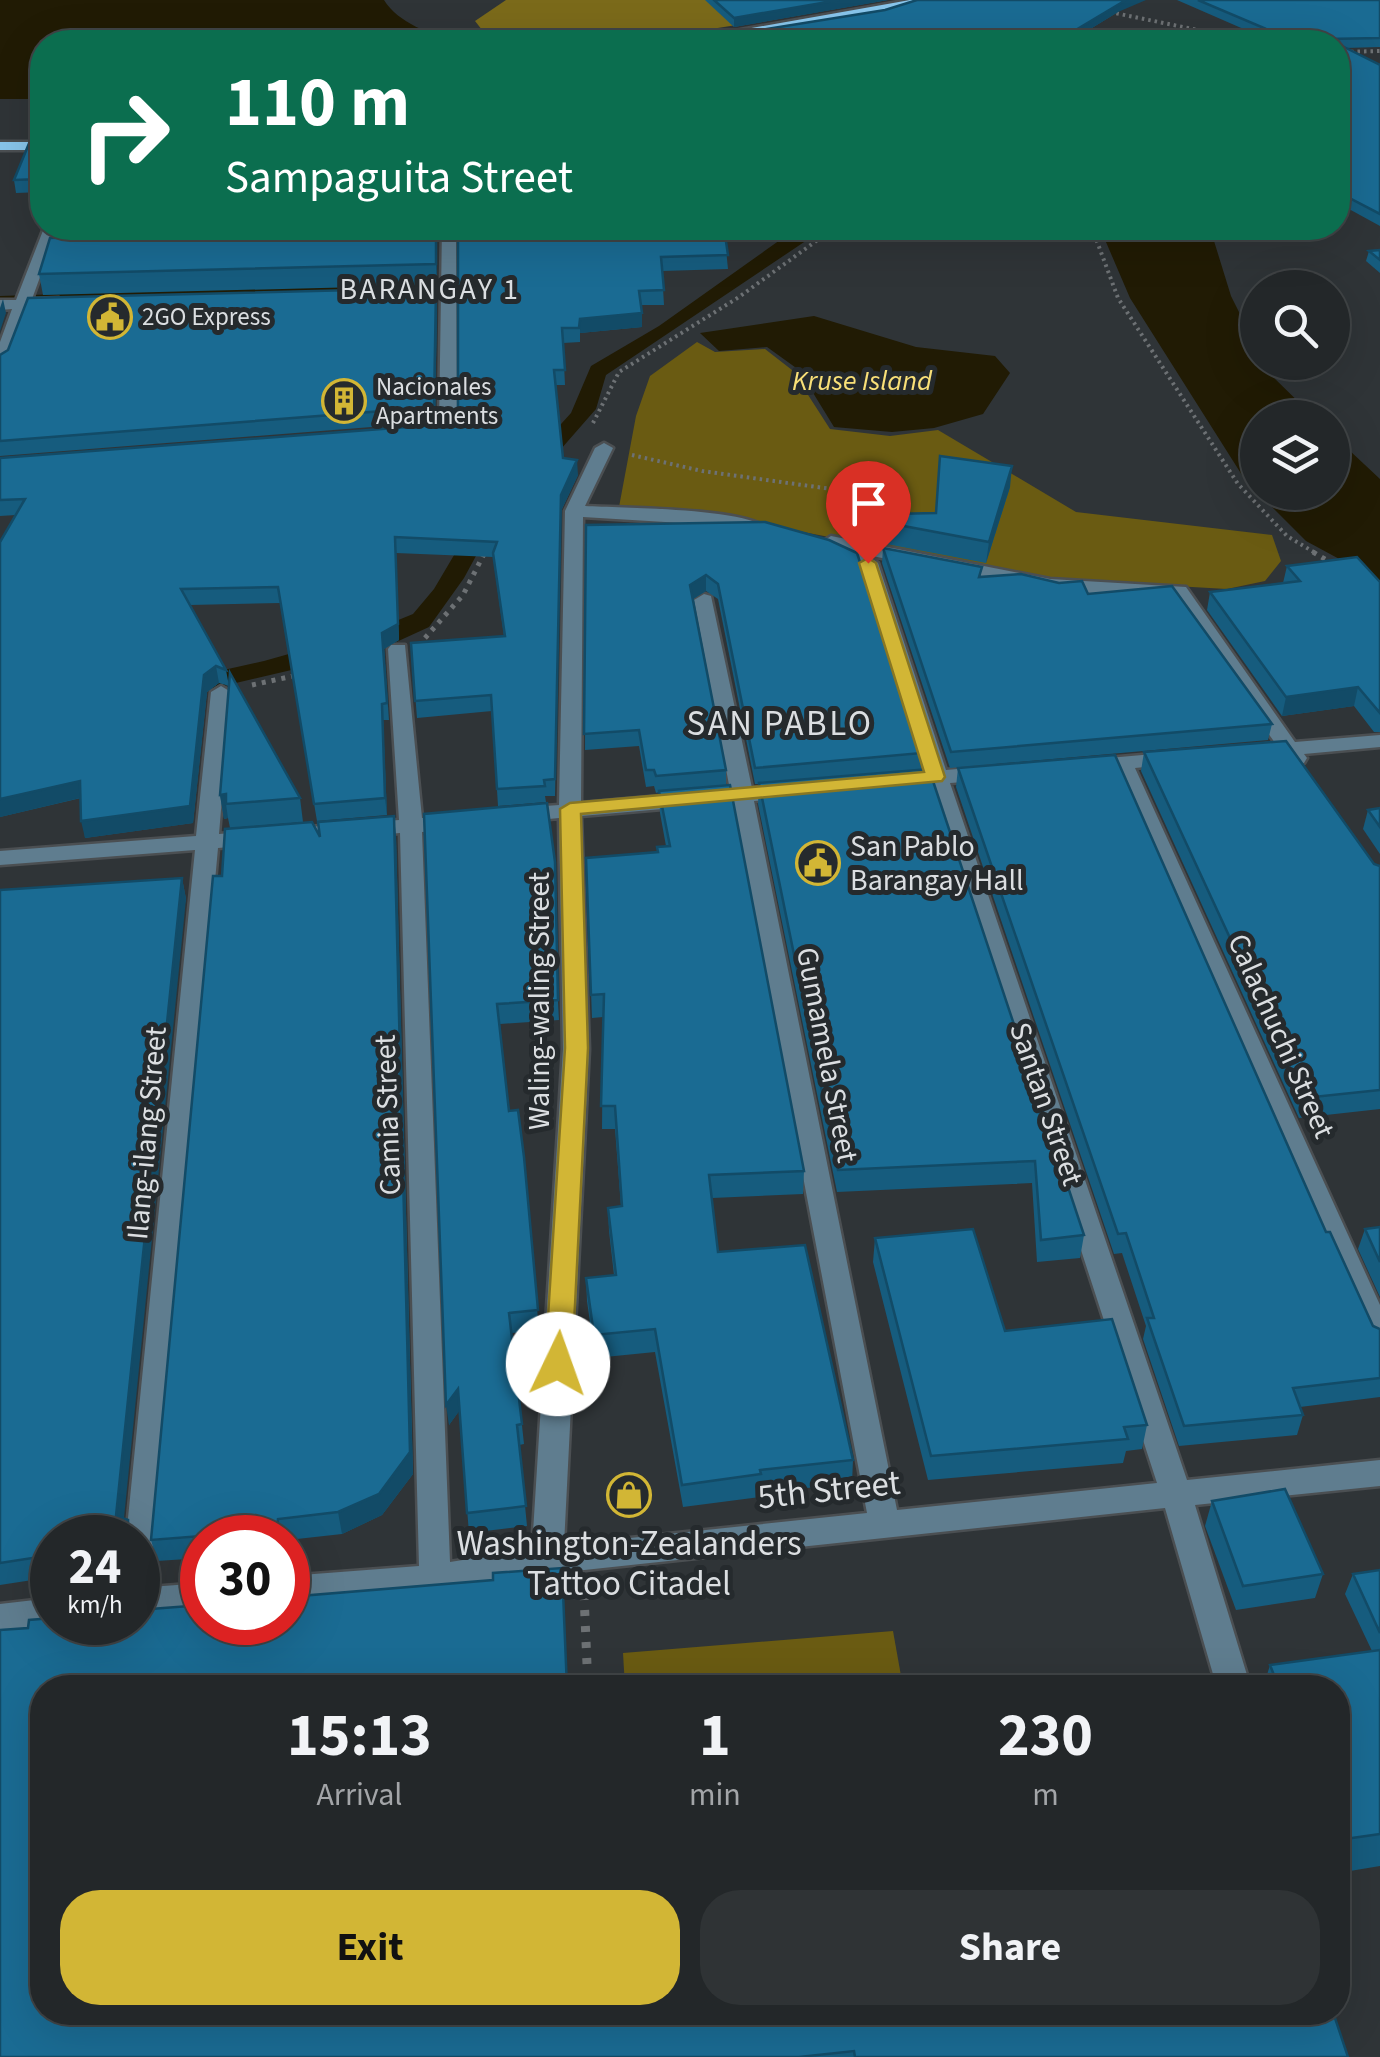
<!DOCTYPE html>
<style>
:root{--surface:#232729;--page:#2f3335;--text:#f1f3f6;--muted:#a3a5a8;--line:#404446;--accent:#d2b635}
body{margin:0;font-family:"Source Sans 3",sans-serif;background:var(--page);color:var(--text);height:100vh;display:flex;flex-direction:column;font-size:38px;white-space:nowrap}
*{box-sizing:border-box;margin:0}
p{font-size:32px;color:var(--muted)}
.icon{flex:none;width:55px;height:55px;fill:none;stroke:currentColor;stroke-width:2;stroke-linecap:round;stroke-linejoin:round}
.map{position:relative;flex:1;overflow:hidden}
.drawer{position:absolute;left:30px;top:1675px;width:1320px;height:350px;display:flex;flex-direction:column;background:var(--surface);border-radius:40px;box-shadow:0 10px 40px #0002,0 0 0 2px var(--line)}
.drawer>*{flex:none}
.guide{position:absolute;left:30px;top:30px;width:1320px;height:210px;border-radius:40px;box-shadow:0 10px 40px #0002,0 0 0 2px var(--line);background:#0b6e4f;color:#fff;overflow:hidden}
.controls{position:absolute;left:1240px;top:270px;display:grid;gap:20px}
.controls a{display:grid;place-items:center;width:110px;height:110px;border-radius:50%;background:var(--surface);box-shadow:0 10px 40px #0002,0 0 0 2px var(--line);font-size:50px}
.speed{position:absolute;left:30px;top:1515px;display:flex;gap:20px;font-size:50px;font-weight:700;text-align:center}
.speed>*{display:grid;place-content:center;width:130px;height:130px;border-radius:50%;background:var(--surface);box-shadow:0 10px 40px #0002,0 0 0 2px var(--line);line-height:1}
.speed small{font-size:25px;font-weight:400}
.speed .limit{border:15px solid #d22;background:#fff;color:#111}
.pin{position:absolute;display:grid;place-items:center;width:85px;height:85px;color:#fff;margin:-102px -42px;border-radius:50% 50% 50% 0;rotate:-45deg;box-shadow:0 0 10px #0007}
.pin .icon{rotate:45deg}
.me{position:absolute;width:110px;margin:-55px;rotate:3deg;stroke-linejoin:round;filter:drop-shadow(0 0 8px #0008)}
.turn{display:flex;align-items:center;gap:35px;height:210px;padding:0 30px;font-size:45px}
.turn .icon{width:130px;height:130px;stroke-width:2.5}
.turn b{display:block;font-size:70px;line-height:85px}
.eta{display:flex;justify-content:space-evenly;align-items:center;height:170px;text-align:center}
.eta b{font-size:60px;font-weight:700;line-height:70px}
.action{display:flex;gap:20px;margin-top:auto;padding:20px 30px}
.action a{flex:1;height:115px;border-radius:40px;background:var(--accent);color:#111;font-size:40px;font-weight:700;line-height:115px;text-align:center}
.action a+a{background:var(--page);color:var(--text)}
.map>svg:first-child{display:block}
.green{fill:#6a5b12}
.forest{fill:#7b6a1a}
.water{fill:#211b04}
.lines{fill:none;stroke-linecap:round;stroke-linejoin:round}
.stream{fill:#211b04;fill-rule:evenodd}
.minor-casing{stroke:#4b4f52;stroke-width:5}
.major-casing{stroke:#4b4f52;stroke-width:5}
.path-far2{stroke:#6d7174;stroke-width:4;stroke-dasharray:2.5 4;stroke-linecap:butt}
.path-far1{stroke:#6d7174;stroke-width:5;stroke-dasharray:4 6;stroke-linecap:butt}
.path{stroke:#6d7174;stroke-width:9;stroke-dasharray:6 10;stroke-linecap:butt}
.minor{fill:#5f7d8f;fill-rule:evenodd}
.major{fill:#88c5eb;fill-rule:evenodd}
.wall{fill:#165c7e}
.shaded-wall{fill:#124b67}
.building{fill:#1a6b93;stroke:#124b67;stroke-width:2.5}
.route{fill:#d2b635;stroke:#887622;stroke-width:2.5}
.labels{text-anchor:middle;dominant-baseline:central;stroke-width:10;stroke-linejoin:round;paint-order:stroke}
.far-poi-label{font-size:25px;fill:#dbdee1;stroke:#252a2d;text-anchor:start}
.far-water-label{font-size:28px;font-style:italic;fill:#f9e078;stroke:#252a2d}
.far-quarter-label{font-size:30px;letter-spacing:2.5px;fill:#dbdee1;stroke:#252a2d}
.poi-label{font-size:30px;fill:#dbdee1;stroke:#252a2d;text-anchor:start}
.street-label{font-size:30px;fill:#dbdee1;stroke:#252a2d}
.quarter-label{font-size:35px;letter-spacing:2.5px;fill:#dbdee1;stroke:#252a2d}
.near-street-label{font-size:35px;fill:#dbdee1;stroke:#252a2d}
.near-poi-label{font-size:35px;fill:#dbdee1;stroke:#252a2d}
</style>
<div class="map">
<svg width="1380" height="2057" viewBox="0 0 1380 2057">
<rect width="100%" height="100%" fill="#2f3437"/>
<!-- green -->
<g class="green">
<polygon points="697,342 715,352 765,349 792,370 830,429 890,436 938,430 1076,512 1272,535 1281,561 1265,581 1227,589 1051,579 698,512 619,507 636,416 650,376"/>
<polygon points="893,1631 903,1687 625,1687 623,1653"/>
</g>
<!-- forest -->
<polygon class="forest" points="506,0 842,0 800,15 628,42 500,42 486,35 475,21"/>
<!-- water -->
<g class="water">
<path d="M 0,0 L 384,0 C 398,23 431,34 456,42 L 42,42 L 42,99 L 0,99 Z"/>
<polygon points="797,228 825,228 606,375 596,409 490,530 464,578 429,627 381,649 159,701 85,701 264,661 374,630 413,614 434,589 476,518 571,413 591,366 659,326"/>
<polygon points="1100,228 1210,228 1231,296 1257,348 1258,362 1264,363 1269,373 1314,417 1258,418 1258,492 1247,483 1130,298"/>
<polygon points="814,316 916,347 995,356 1010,373 983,414 934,428 892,432 834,427 799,370 767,347 719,351 700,333"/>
<polygon points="1333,435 1380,479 1380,581 1306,541 1258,493 1332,492"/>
</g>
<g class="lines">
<!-- stream -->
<polygon class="stream" points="461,281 464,282 464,286 0,302 0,296"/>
<!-- minor casing -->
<g class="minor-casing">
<g id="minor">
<polygon points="44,228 58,228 32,299 59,298 67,303 59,308 28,309 8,363 0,368 0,342 12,309 0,310 0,300 16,300"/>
<path d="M 442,228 L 456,228 L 457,430 C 448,438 427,439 415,436 L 415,428 L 439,425 Z"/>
<path d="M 604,443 L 613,448 L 585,506 C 622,508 743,508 767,528 L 758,534 L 698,524 L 583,517 L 581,803 L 730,790 L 694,600 L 704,594 L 711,596 L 752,788 L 792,784 L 803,791 L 792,798 L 754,801 L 897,1510 L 1157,1483 L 929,784 L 901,787 L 890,780 L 901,773 L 925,772 L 859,566 L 822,542 L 831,536 L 1050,579 L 1186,587 L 1295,742 L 1380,735 L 1380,747 L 1304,754 L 1307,758 L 1304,763 L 1296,764 L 1283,755 L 1252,756 L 1249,751 L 1252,746 L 1275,743 L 1173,597 L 1050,591 L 867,555 L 878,563 L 946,770 L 991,766 L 1002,773 L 991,780 L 950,783 L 1187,1480 L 1380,1460 L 1380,1486 L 1195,1505 L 1251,1688 L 1217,1688 L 1165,1508 L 547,1574 L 435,1592 L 288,1604 L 288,1576 L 419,1566 L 400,833 L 218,848 L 151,1587 L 202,1583 L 202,1611 L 138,1616 L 138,1538 L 126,1538 L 195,850 L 0,865 L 0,851 L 196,836 L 211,692 L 221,686 L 231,692 L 219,834 L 399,820 L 388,649 L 391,645 L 405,645 L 422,818 L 458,815 L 469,822 L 458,829 L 422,832 L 450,1562 L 532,1549 L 563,1049 L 559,818 L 518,822 L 507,815 L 518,808 L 559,805 L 565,511 L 595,448 ZM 732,803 L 867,1513 L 564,1545 L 589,1049 L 581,816 Z"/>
<polygon points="1176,752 1187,758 1184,763 1135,768 1380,1305 1380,1348 1370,1345 1366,1337 1114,770 1086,772 1075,766 1086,760"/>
<polygon points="52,1598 52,1622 62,1622 0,1632 0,1604"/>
</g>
</g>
<!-- major casing -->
<g class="major-casing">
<g id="major">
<path d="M 910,0 L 932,0 C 899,19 715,45 673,42 Z"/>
<rect x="0" y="142" width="42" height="8"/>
</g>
</g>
<!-- path-far2 -->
<g class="path-far2">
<polyline points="1110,12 1256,42"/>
<polyline points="1338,52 1380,51"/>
<polyline points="1092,228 1118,298 1238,484 1287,536 1317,554"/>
<polyline points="593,423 619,372 739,297 834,228"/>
<polyline points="632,455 702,471 896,498"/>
<polyline points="484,554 486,550"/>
</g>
<!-- path-far1 -->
<g class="path-far1">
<polyline points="1313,552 1335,565"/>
<polyline points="425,638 463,595 485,552"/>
<polyline points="252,685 298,675"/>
</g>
<!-- path -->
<polyline class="path" points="584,1594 588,1688"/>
<!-- minor -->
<use href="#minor" class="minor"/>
<!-- major -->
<use href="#major" class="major"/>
</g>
<!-- wall -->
<g class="wall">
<polygon points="705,0 888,0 734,27"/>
<polygon points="1177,0 1380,0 1380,47 1345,48 1380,65 1380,226 1338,203 1338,42 1243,42 1255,34"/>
<polygon points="885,10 1118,12 1069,42 750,42 748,41 748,32"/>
<polygon points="42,140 42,192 16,193 14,180"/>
<polygon points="56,228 436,228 437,285 43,295 39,274 58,238"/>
<polygon points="458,228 776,228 776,239 725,239 728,269 662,271 664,305 641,305 642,327 580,333 580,342 563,343 565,385 556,385 563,458 578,475 561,511 555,796 545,796 546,802 498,806 492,711 417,718 411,643 504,636 493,557 396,553 399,640 384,649 389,720 383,720 387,815 317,821 280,603 190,605 226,670 229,686 219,683 207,692 193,823 85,838 81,798 0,817 16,515 0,516 0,458 447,424 458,418"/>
<polygon points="1380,250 1380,273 1366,261 1369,251"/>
<polygon points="437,302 435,422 0,456 0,355"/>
<polygon points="1010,487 986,563 844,536 845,515 936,513"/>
<polygon points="765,522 922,753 921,769 1084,1235 1080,1258 1037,1262 1032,1183 837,1192 758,804 759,784 755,784 718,599 706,591 693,599 726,770 726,785 804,1171 803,1194 712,1198 718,1252 853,1460 852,1483 761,1493 760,1497 683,1507 655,1352 595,1358 587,1301 586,1278 614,1275 609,1231 608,1208 621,1206 615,1129 602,1129 603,1017 592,1018 586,858 657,852 657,847 666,846 660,813 659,792 656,793 654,786 646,787 639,746 585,750 586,525"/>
<polygon points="883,548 981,577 1088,594 1272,724 1268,740 950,768 882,563"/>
<polygon points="1287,566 1380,582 1380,732 1374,732 1354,706 1282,716 1207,610 1210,592 1283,583"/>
<polygon points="1144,752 1374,864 1380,866 1380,1109 1299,1118 1141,771"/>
<polygon points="958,768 1326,1232 1373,1326 1380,1329 1380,1397 1300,1407 1303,1415 1297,1435 1179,1446 1143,1339 1146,1326 1122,1253 1114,1254 956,787"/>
<polygon points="220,795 300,798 303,822 230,828 228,818 224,819"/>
<polygon points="547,803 559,1020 500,1024 509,1111 524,1157 539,1331 512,1333 524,1444 519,1445 527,1526 469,1533 459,1411 449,1425 424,814"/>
<polygon points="1380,808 1380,854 1363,829 1368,810"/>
<polygon points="320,836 396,837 413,1474 382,1515 342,1534 288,1540 288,1538 202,1538 202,1558 157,1561 151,1540 222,876"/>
<polygon points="182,878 186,899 52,1538 52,1577 0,1585 0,890"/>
<polygon points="1380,1227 1380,1297 1358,1249 1365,1229"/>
<polygon points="875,1238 1005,1331 1147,1425 1142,1449 1126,1451 1123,1463 928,1480 873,1262"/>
<polygon points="1212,1501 1323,1574 1315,1598 1236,1610 1205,1526"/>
<polygon points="1380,1570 1380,1866 1338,1873 1338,1688 1263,1688 1270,1665 1372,1651 1345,1594 1353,1574"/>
<polygon points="564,1605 42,1688 42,2012 1348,2057 0,2057 0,1630"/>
</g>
<!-- shaded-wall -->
<g class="shaded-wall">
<polygon points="839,0 888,0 734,27 734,18"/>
<polygon points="1126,0 1146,0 1118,12 1069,42 1059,42 1059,40"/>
<polygon points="853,33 852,42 819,42"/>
<polygon points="436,228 437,243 437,285 436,264"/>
<polygon points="436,288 437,302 435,422 434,407"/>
<polygon points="3,299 6,313 0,331 0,308"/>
<polygon points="642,313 642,327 580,333 580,342 580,319"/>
<polygon points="577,460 578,475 561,511 555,796 561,495"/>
<polygon points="1012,466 1010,487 986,563 989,542"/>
<polygon points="395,537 399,640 384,649 389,720 382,633"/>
<polygon points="706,575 706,591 690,601 690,585"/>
<polygon points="216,666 219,683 207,692 193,823 85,838 81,821 204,675"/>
<polygon points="1358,687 1354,706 1282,716 1286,697"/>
<polygon points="382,704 383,720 387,815 385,798"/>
<polygon points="80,781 84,797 0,817 0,799"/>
<polygon points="226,794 226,804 228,818 224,819 220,795"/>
<polygon points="394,816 396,837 413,1474 382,1515 342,1534 338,1512"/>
<polygon points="182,878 186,899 122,1538 116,1516"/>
<polygon points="458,1389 460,1410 449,1425 446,1405"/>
</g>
<!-- building -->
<g class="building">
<polygon points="714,0 839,0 734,18"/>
<polygon points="917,0 1126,0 1059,40 1064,42 854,42 853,33 819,42 759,42 748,32 885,10"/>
<polygon points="1198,0 1380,0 1380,38 1327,39 1333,42 1243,42 1264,28"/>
<polygon points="1338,44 1380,65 1380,214 1338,192"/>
<polygon points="42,140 42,179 14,180 30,141"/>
<polygon points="310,228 436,228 436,264 39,274 50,238"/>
<polygon points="458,228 724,228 728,255 661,257 664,290 639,291 642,313 580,319 579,328 562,328 565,370 554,370 563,458 577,460 561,495 555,779 544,780 545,786 497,789 491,695 415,701 411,643 505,636 493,553 497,542 395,537 398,624 382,633 387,703 382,704 385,798 314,804 278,587 181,589 226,670 216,666 204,675 190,806 81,821 80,781 0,799 0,542 25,499 0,500 0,458 447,424 458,418"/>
<polygon points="1380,250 1380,260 1369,251"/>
<polygon points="436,288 434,407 0,441 0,355 8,350 28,298"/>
<polygon points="940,456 1012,466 989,542 845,515 936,513"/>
<polygon points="765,522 829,540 857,553 922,753 755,768 718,584 706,575 690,585 726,770 656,776 654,770 646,770 639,730 584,734 586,525"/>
<polygon points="883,548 982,567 979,577 1021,574 1059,583 1082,581 1088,594 1172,586 1272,724 951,752"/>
<polygon points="1357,557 1380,582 1380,713 1358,687 1286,697 1210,592 1300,581 1287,566"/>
<polygon points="230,673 300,798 226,804 226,794 220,795"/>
<polygon points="1286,741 1374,864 1380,866 1380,1090 1304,1098 1144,752"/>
<polygon points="1115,755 1326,1232 1330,1232 1373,1326 1380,1329 1380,1378 1293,1388 1303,1415 1184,1426 1147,1318 1154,1318 1126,1233 1118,1234 958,768"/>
<polygon points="929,769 1084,1235 1041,1240 1035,1161 838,1170 759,783"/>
<polygon points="730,785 804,1171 709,1175 718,1252 805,1245 853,1460 760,1470 761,1474 682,1485 655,1329 594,1335 586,1278 616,1275 608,1208 622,1206 615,1106 601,1106 604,994 591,995 586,858 658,852 657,847 670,846 659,791"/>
<polygon points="547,803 555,862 558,1000 497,1004 509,1111 518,1110 524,1157 538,1310 509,1313 522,1424 517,1425 526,1506 467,1513 458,1389 446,1405 424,814"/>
<polygon points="1380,808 1380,827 1368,810"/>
<polygon points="394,816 410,1452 379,1494 338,1512 278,1519 277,1530 151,1540 213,876 222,876 225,829 312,822 320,837 318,822"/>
<polygon points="182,878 116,1516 128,1520 128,1538 52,1538 52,1555 0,1563 0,890"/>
<polygon points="1380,1227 1380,1262 1365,1229"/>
<polygon points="973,1229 1005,1331 1112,1319 1147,1425 1124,1427 1128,1439 931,1456 875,1238"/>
<polygon points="1285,1489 1323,1574 1243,1586 1212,1501"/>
<polygon points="562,1568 567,1688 42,1688 42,2012 1333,2012 1348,2057 855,2057 854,2051 799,2057 0,2057 0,1630 28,1628 29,1620 52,1618 52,1622 138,1622 138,1610 202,1605 202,1622 288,1622 288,1597 493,1580 493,1573"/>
<polygon points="1380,1570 1380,1633 1353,1574"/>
<polygon points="1380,1650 1380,1834 1338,1840 1338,1688 1279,1688 1270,1665"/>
</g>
<!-- route -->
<polygon class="route" points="868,558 876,563 945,777 942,781 581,814 588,1048 572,1364 568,1371 558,1374 549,1371 545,1364 565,1048 560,809 570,803 924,772 859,563"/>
<!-- icons -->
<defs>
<g id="civic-ring" transform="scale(2.25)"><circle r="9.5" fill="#252a2d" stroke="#d2b635" stroke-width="1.5"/><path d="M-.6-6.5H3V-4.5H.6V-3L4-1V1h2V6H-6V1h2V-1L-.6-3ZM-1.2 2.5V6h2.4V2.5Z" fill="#d2b635"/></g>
<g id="building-ring" transform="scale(2.25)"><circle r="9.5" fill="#252a2d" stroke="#d2b635" stroke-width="1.5"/><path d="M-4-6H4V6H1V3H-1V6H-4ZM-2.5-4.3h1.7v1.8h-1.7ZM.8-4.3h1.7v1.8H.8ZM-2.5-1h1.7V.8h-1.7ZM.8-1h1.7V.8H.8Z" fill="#d2b635"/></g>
<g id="shop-ring" transform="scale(2.25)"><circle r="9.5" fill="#252a2d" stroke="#d2b635" stroke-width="1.5"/><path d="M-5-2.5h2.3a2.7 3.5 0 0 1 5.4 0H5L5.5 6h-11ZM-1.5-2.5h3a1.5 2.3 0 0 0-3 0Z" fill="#d2b635"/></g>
</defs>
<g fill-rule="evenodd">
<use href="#civic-ring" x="110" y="317"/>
<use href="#building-ring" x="344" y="401"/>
<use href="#civic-ring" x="818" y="863"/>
<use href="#shop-ring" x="629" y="1495"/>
</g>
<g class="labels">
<!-- far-poi labels -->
<g class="far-poi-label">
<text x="142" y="317">2GO Express</text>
<text x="376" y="387">Nacionales<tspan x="376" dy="29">Apartments</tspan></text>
</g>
<!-- far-water labels -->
<g class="far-water-label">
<text x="862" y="381">Kruse Island</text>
</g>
<!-- far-quarter labels -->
<g class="far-quarter-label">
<text x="430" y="289">BARANGAY 1</text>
</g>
<!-- poi labels -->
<g class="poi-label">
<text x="850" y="846">San Pablo<tspan x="850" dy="34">Barangay Hall</tspan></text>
</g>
<!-- street labels -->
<g class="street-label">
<text transform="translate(539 1001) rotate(-90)">Waling-waling Street</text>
<text transform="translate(1281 1036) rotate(66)">Calachuchi Street</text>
<text transform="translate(827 1055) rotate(79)">Gumamela Street</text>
<text transform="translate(1046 1104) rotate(71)">Santan Street</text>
<text transform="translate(388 1115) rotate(-92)">Camia Street</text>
<text transform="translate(147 1133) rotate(-85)">Ilang-ilang Street</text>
</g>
<!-- quarter labels -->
<g class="quarter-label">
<text x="780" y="724">SAN PABLO</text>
</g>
<!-- near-street labels -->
<g class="near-street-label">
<text transform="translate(829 1490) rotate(-6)">5th Street</text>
</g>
<!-- near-poi labels -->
<g class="near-poi-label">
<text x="629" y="1544">Washington-Zealanders<tspan x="629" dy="40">Tattoo Citadel</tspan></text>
</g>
</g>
</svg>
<div class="controls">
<a><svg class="icon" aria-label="search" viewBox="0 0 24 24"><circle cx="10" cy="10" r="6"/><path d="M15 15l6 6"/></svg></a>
<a><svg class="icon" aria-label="layers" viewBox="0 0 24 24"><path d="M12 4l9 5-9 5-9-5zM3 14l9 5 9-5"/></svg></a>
</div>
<div class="speed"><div>24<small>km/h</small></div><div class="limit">30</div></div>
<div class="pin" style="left:868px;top:563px;background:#d93025"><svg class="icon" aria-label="arrive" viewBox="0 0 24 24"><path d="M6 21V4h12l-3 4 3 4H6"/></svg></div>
<svg class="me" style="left:558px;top:1364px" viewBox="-20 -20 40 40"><circle r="19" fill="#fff"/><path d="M0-13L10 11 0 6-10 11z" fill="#d2b635"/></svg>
<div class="guide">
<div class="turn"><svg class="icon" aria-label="right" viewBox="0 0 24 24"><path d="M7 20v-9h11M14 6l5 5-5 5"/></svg><div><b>110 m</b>Sampaguita Street</div></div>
</div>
<section class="drawer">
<div class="eta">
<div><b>15:13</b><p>Arrival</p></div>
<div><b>1</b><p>min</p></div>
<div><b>230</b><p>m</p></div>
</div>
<div class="action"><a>Exit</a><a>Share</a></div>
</section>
</div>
